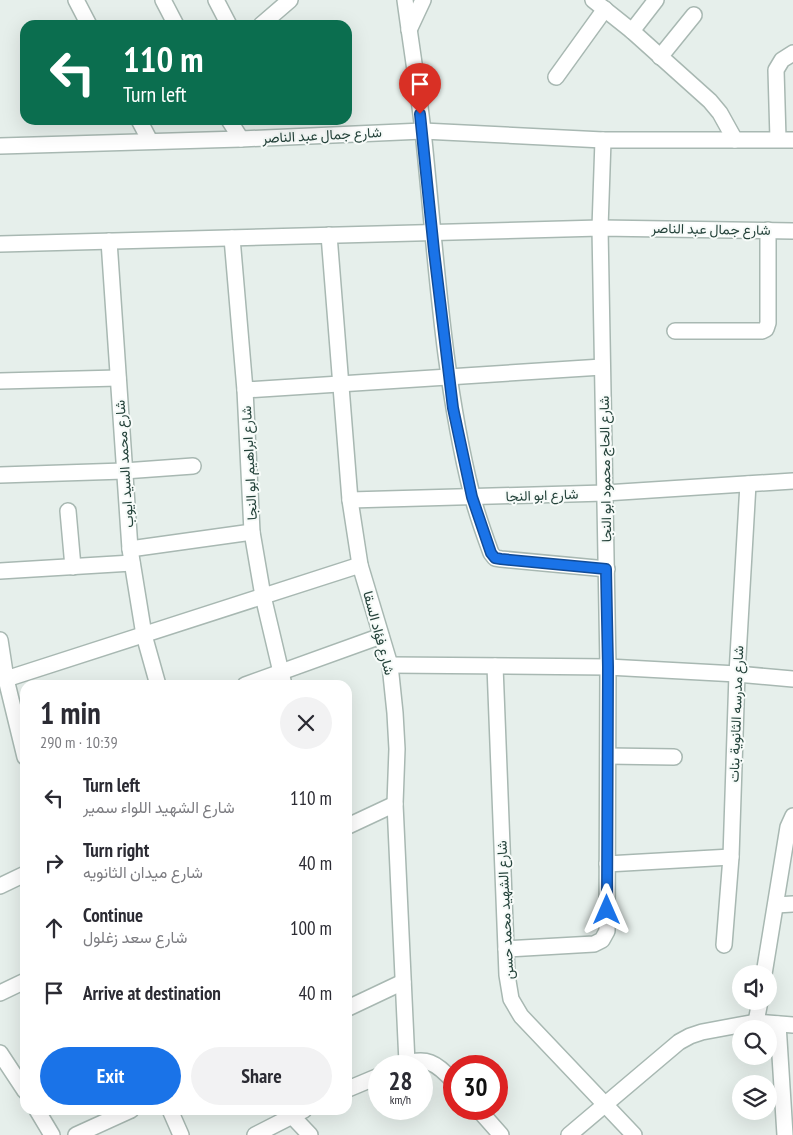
<!DOCTYPE html>
<meta charset="utf-8">
<style>
:root{--surface:#fff;--page:#f2f2f3;--text:#2b2b33;--muted:#7c7c81;--accent:#1a73e8}
body{margin:0;font-family:"PT Sans Narrow",Vazirmatn,sans-serif;background:var(--page);color:var(--text);height:100vh;display:flex;flex-direction:column;font-size:19px;white-space:nowrap}
*{box-sizing:border-box;margin:0}
p{font-size:16px;color:var(--muted)}
.icon{flex:none;width:28px;height:28px;fill:none;stroke:currentColor;stroke-width:2;stroke-linecap:round;stroke-linejoin:round}
.map{position:relative;flex:1;overflow:hidden}
.side{position:absolute;left:20px;top:680px;width:332px;height:435px;display:flex;flex-direction:column;background:var(--surface);border-radius:15px;box-shadow:0 5px 20px #0002}
.side>*{flex:none}
.banner{position:absolute;left:20px;top:20px;width:332px;height:105px;border-radius:15px;box-shadow:0 5px 20px #0002;background:#0b6e4f;color:#fff;overflow:hidden}
.controls{position:absolute;left:732px;top:965px;display:grid;gap:10px}
.controls a{display:grid;place-items:center;width:45px;height:45px;border-radius:50%;background:var(--surface);box-shadow:0 5px 20px #0002;font-size:25px}
.speed{position:absolute;left:368px;top:1055px;display:flex;gap:10px;font-size:25px;font-weight:700;text-align:center}
.speed>*{display:grid;place-content:center;width:65px;height:65px;border-radius:50%;background:var(--surface);box-shadow:0 5px 20px #0002;line-height:1}
.speed small{font-size:12px;font-weight:400}
.speed .limit{border:8px solid #d22;background:#fff;color:#111}
.pin{position:absolute;display:grid;place-items:center;width:42px;height:42px;color:#fff;margin:-51px -21px;border-radius:50% 50% 50% 0;rotate:-45deg;box-shadow:0 0 5px #0007}
.pin .icon{rotate:45deg}
.me{position:absolute;width:55px;margin:-28px;rotate:0deg;stroke-linejoin:round;filter:drop-shadow(0 0 4px #0008)}
.turn{display:flex;align-items:center;gap:18px;height:105px;padding:0 20px;font-size:22px}
.turn .icon{width:65px;height:65px;stroke-width:2.5}
.turn b{display:block;font-size:35px;line-height:42px}
.round{display:grid;place-items:center;flex:none;width:52px;height:52px;border-radius:26px;background:var(--page)}
.summary{display:flex;align-items:center;justify-content:space-between;height:85px;padding:0 20px}
h1{font-size:30px;font-weight:600;line-height:38px}
.primary-button{display:flex;gap:10px;margin-top:auto;padding:10px 20px}
.primary-button a{flex:1;height:58px;border-radius:30px;background:var(--accent);color:#fff;font-size:20px;font-weight:600;line-height:58px;text-align:center}
.primary-button a+a{background:var(--page);color:var(--text)}
ul{padding:0;list-style:none}
li{display:flex;align-items:center;gap:15px;height:65px;padding:0 20px}
li div{flex:1}
li b{display:block;font-size:19px}
li em{font-style:normal}
.map>svg:first-child{display:block}
.lines{fill:none;stroke-linecap:round;stroke-linejoin:round}
.minor-casing{stroke:#a8b8b2;stroke-width:18}
.tertiary-casing{stroke:#a8b8b2;stroke-width:18}
.minor{stroke:#fff;stroke-width:15}
.tertiary{stroke:#fff;stroke-width:15}
.route-casing{stroke:#114b97;stroke-width:12}
.route{stroke:#1a73e8;stroke-width:9}
.labels{text-anchor:middle;dominant-baseline:central;stroke-width:4;stroke-linejoin:round;paint-order:stroke}
.street-label{font-size:14px;fill:#24423a;stroke:#f7fbf9}
</style>
<div class="map">
<svg width="793" height="1135" viewBox="0 0 793 1135">
<rect width="100%" height="100%" fill="#e6efeb"/>
<g class="lines">
<!-- minor casing -->
<g class="minor-casing">
<g id="minor">
<polyline points="76,0 89,25"/>
<polyline points="163,0 176,25"/>
<polyline points="216,0 229,25"/>
<path d="M 405,0 C 411,44 418,88 423,131 C 436,253 442,376 472,495 C 477,515 484,534 491,553 L 495,558 L 501,559 L 607,569"/>
<polyline points="593,0 632,31 710,101 720,113 735,140"/>
<polyline points="261,25 290,0"/>
<polyline points="409,30 423,0"/>
<polyline points="632,31 656,0"/>
<polyline points="660,57 694,15"/>
<polyline points="556,77 605,9"/>
<polyline points="139,120 150,141"/>
<polyline points="229,120 241,139"/>
<polyline points="778,139 776,70 782,60 793,53"/>
<polyline points="329,235 350,500 360,565 390,665 395,713 397,749 395,804 407,1063"/>
<polyline points="232,238 245,390 252,532 263,596 284,685"/>
<polyline points="109,241 130,549 144,635 158,685"/>
<polyline points="675,331 762,331 766,329 768,323 768,230"/>
<polyline points="0,381 118,378"/>
<polyline points="245,390 602,367"/>
<polyline points="0,475 124,471 193,466"/>
<polyline points="350,500 605,493 793,481"/>
<polyline points="68,511 73,567"/>
<polyline points="130,549 252,532"/>
<polyline points="0,571 132,563"/>
<polyline points="0,640 6,679 25,757"/>
<polyline points="390,665 608,667 737,674 793,679"/>
<polyline points="495,666 507,975 511,999 521,1016 634,1135"/>
<polyline points="6,679 360,565"/>
<polyline points="245,685 381,636"/>
<polyline points="608,756 674,757"/>
<polyline points="348,826 395,804"/>
<polyline points="607,864 731,857"/>
<polyline points="0,886 25,874"/>
<polyline points="776,905 793,904"/>
<polyline points="724,945 731,857 737,674 748,484"/>
<polyline points="506,949 594,944 602,940 607,931 608,667 600,228 603,140"/>
<polyline points="764,974 788,827 793,816"/>
<polyline points="0,993 25,981"/>
<polyline points="348,1008 403,982"/>
<polyline points="756,1022 760,1001"/>
<polyline points="778,1024 785,1135"/>
<polyline points="0,1053 25,1091"/>
<path d="M 400,1066 C 426,1055 437,1063 454,1082"/>
<polyline points="348,1089 379,1076"/>
<polyline points="478,1109 501,1135"/>
<polyline points="37,1110 52,1135"/>
<polyline points="170,1110 181,1135"/>
<polyline points="292,1116 310,1135"/>
<polyline points="76,1135 131,1110"/>
<polyline points="255,1135 304,1110"/>
<polyline points="569,1135 679,1042 690,1036 702,1032 756,1022 793,1025"/>
</g>
</g>
<!-- tertiary casing -->
<g class="tertiary-casing">
<g id="tertiary">
<polyline points="0,146 241,139 423,131 603,140 793,140"/>
<polyline points="0,244 600,228 793,231"/>
</g>
</g>
<!-- minor -->
<use href="#minor" class="minor"/>
<!-- tertiary -->
<use href="#tertiary" class="tertiary"/>
</g>
<g class="lines">
<!-- route casing -->
<g class="route-casing">
<polyline id="route" points="420,114 434,251 453,408 472,497 491,553 495,558 501,559 606,569 608,667 607,910"/>
</g>
<!-- route -->
<use href="#route" class="route"/>
</g>
<g class="labels">
<!-- street labels -->
<g class="street-label">
<text transform="translate(322 135) rotate(-3)">شارع جمال عبد الناصر</text>
<text transform="translate(711 229) rotate(1)">شارع جمال عبد الناصر</text>
<text transform="translate(249 463) rotate(-93)">شارع ابراهيم ابو النجا</text>
<text transform="translate(124 464) rotate(-94)">شارع محمد السيد ايوب</text>
<text transform="translate(605 469) rotate(-91)">شارع الحاج محمود ابو النجا</text>
<text transform="translate(542 495) rotate(-2)">شارع ابو النجا</text>
<text transform="translate(379 633) rotate(75)">شارع فؤاد السقا</text>
<text transform="translate(736 714) rotate(-88)">شارع مدرسه الثانوية بنات</text>
<text transform="translate(505 910) rotate(-93)">شارع الشهيد محمد حسن</text>
</g>
</g>
</svg>
<div class="controls">
<a><svg class="icon" aria-label="sound" viewBox="0 0 24 24"><path d="M4 9h4l5-4v14l-5-4H4zM17 9q2 3 0 6"/></svg></a>
<a><svg class="icon" aria-label="search" viewBox="0 0 24 24"><circle cx="10" cy="10" r="6"/><path d="M15 15l6 6"/></svg></a>
<a><svg class="icon" aria-label="layers" viewBox="0 0 24 24"><path d="M12 4l9 5-9 5-9-5zM3 14l9 5 9-5"/></svg></a>
</div>
<div class="speed"><div>28<small>km/h</small></div><div class="limit">30</div></div>
<div class="pin" style="left:420px;top:114px;background:#d93025"><svg class="icon" aria-label="arrive" viewBox="0 0 24 24"><path d="M6 21V4h12l-3 4 3 4H6"/></svg></div>
<svg class="me" style="left:607px;top:910px" viewBox="-20 -20 40 40"><path d="M0-17L14 15 0 8-14 15z" fill="#1a73e8" stroke="#fff" stroke-width="4"/></svg>
<div class="banner">
<div class="turn"><svg class="icon" aria-label="left" viewBox="0 0 24 24"><path d="M17 20v-9H6M10 6l-5 5 5 5"/></svg><div><b>110 m</b>Turn left</div></div>
</div>
<section class="side">
<div class="summary"><div><h1>1 min</h1><p>290 m · 10:39</p></div><a class="round"><svg class="icon" aria-label="close" viewBox="0 0 24 24"><path d="M6 6l12 12M18 6L6 18"/></svg></a></div>
<ul>
<li><svg class="icon" aria-label="left" viewBox="0 0 24 24"><path d="M17 20v-9H6M10 6l-5 5 5 5"/></svg><div><b>Turn left</b><p>شارع الشهيد اللواء سمير</p></div><em>110 m</em></li>
<li><svg class="icon" aria-label="right" viewBox="0 0 24 24"><path d="M7 20v-9h11M14 6l5 5-5 5"/></svg><div><b>Turn right</b><p>شارع ميدان الثانويه</p></div><em>40 m</em></li>
<li><svg class="icon" aria-label="ahead" viewBox="0 0 24 24"><path d="M12 20V5M6 11l6-6 6 6"/></svg><div><b>Continue</b><p>شارع سعد زغلول</p></div><em>100 m</em></li>
<li><svg class="icon" aria-label="arrive" viewBox="0 0 24 24"><path d="M6 21V4h12l-3 4 3 4H6"/></svg><div><b>Arrive at destination</b></div><em>40 m</em></li>
</ul>
<div class="primary-button"><a>Exit</a><a>Share</a></div>
</section>
</div>
